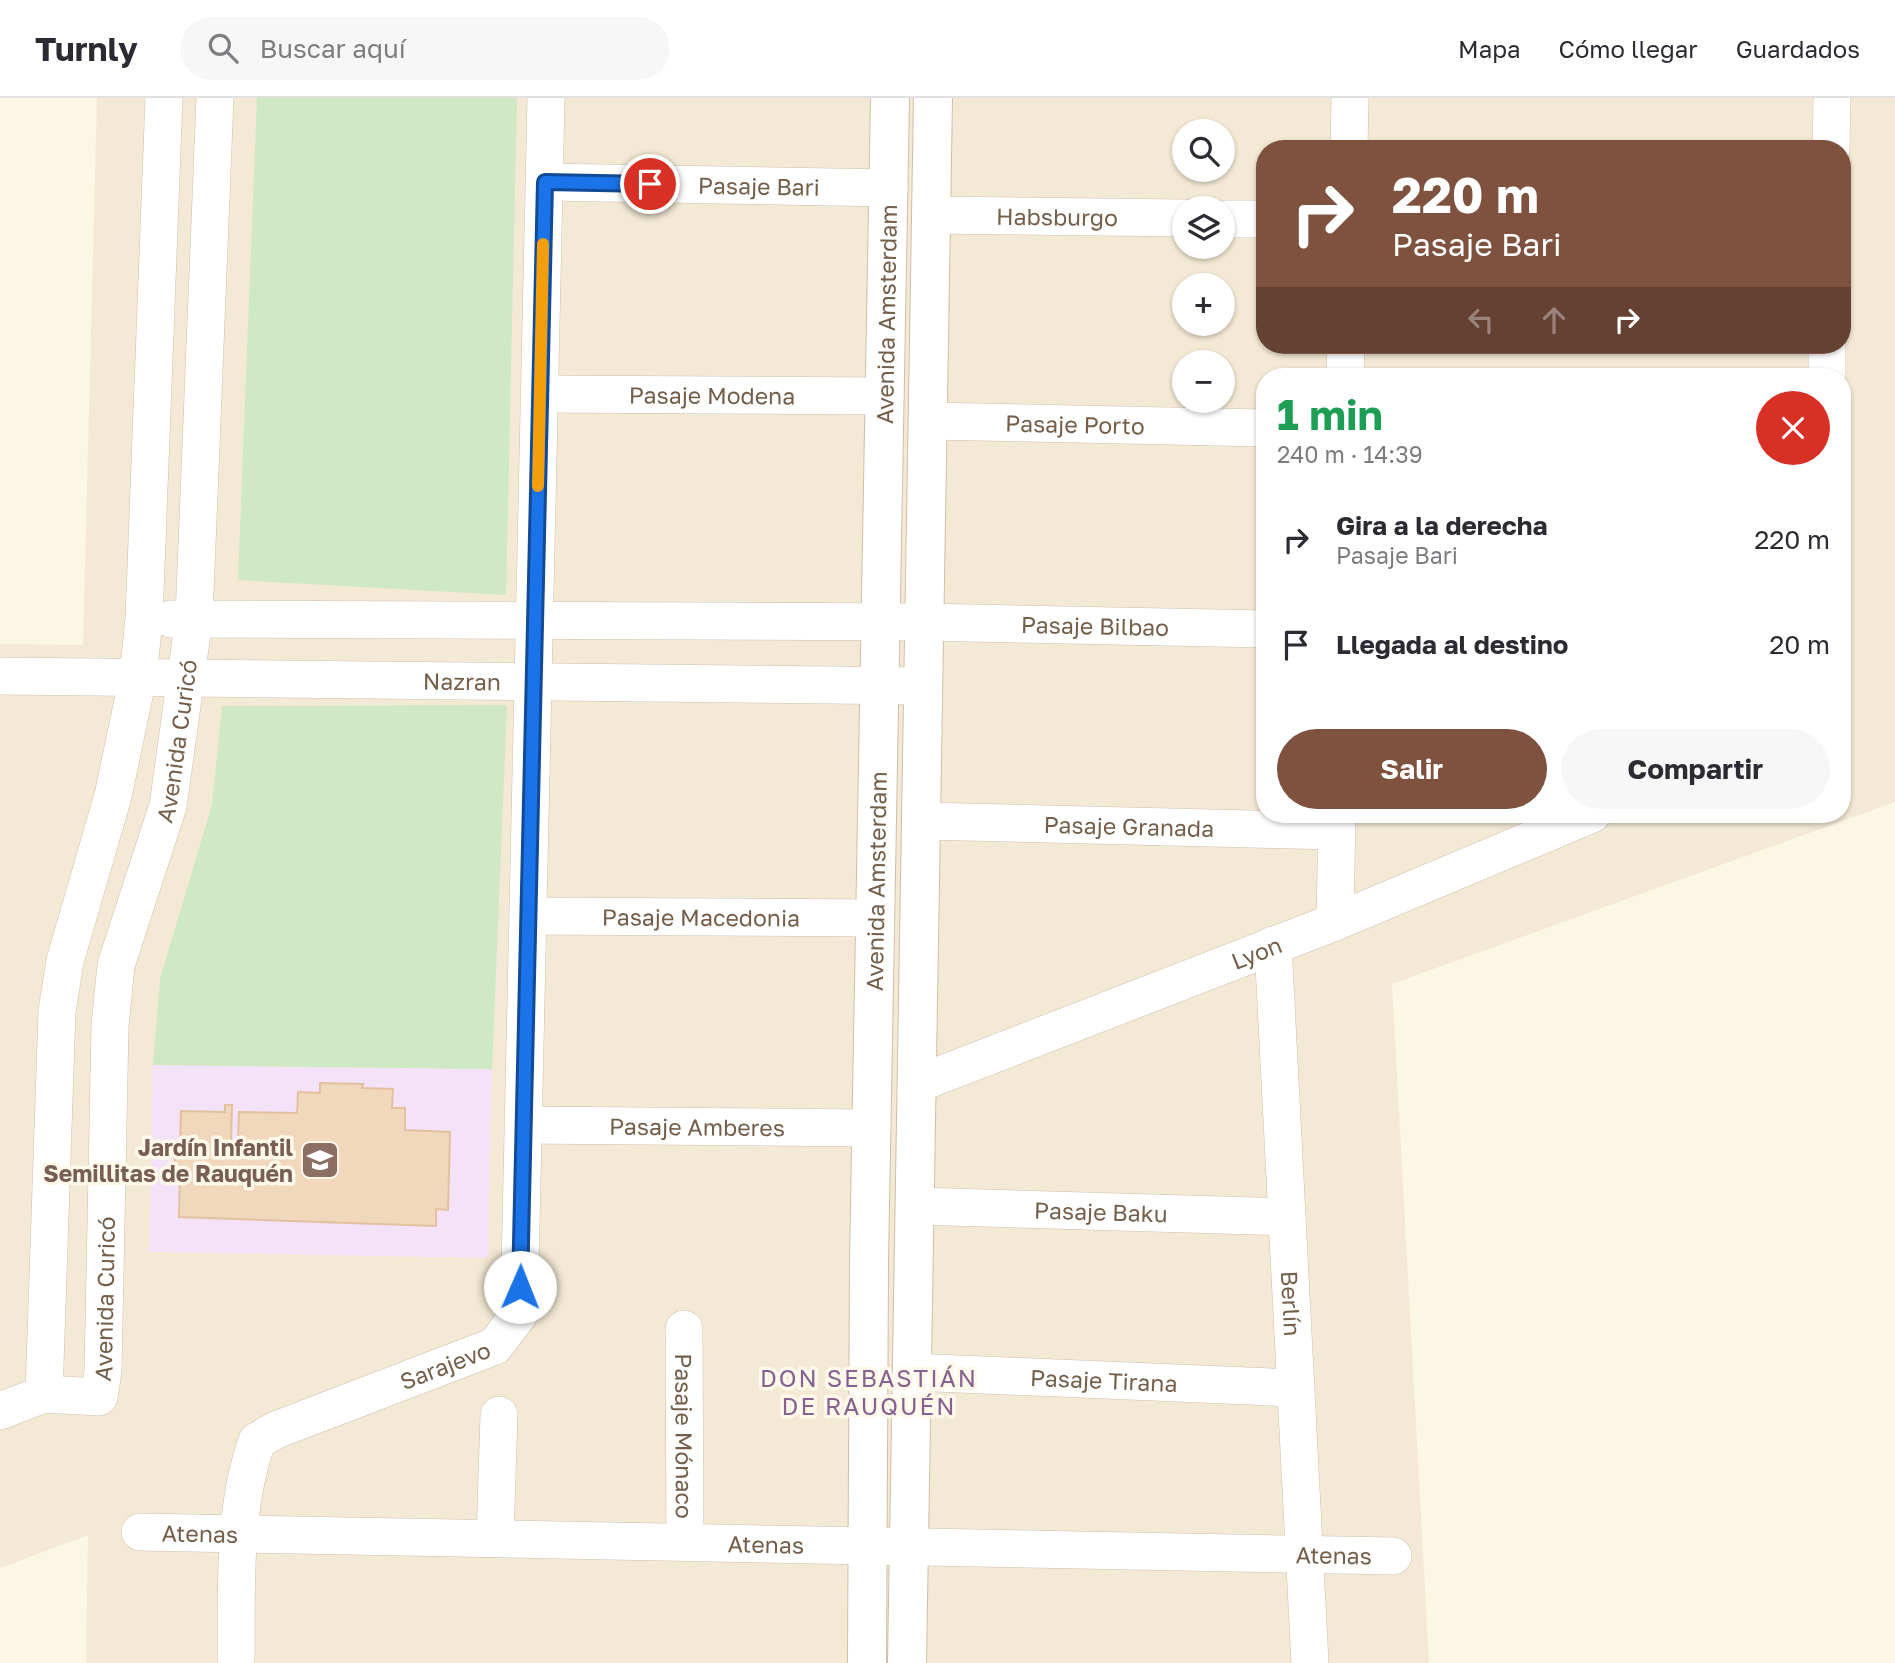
<!DOCTYPE html>
<html lang="es">
<meta charset="utf-8">
<style>
:root{--surface:#fff;--page:#f7f7f7;--text:#2b2b33;--muted:#7c7c81;--line:#e1e1e2;--accent:#7e523f}
body{margin:0;font-family:"Golos Text",sans-serif;background:var(--page);color:var(--text);height:100vh;display:flex;flex-direction:column;font-size:26px;white-space:nowrap}
*{box-sizing:border-box;margin:0}
p{font-size:23px;color:var(--muted)}
.icon{flex:none;width:38px;height:38px;fill:none;stroke:currentColor;stroke-width:2;stroke-linecap:round;stroke-linejoin:round}
.map{position:relative;flex:1;overflow:hidden}
.details{position:absolute;left:1256px;top:270px;width:595px;height:455px;display:flex;flex-direction:column;background:var(--surface);border-radius:28px;box-shadow:0 2px 5px #0004}
.details>*{flex:none}
.hud{position:absolute;left:1256px;top:42px;width:595px;height:214px;border-radius:28px;box-shadow:0 2px 5px #0004;background:#7e523f;color:#fff;overflow:hidden}
.fabs{position:absolute;left:1172px;top:21px;display:grid;gap:14px}
.fabs a{display:grid;place-items:center;width:63px;height:63px;border-radius:50%;background:var(--surface);box-shadow:0 2px 5px #0004;font-size:35px}
.pin{position:absolute;display:grid;place-items:center;width:60px;height:60px;color:#fff;margin:-30px;border:4px solid #fff;border-radius:50%;box-shadow:0 2px 7px #0007}
.me{position:absolute;width:77px;margin:-38px;rotate:1deg;stroke-linejoin:round;filter:drop-shadow(0 0 5px #0008)}
.turn{display:flex;align-items:center;gap:24px;height:147px;padding:0 21px;font-size:32px}
.turn .icon{width:91px;height:91px;stroke-width:2.5}
.turn b{display:block;font-size:49px;line-height:60px}
.lanes{display:flex;align-items:center;height:66px;padding:0 21px;background:#0003;justify-content:center;gap:35px;direction:ltr}
.lanes .off{opacity:.35}
.round{display:grid;place-items:center;flex:none;width:74px;height:74px;border-radius:37px;background:var(--page)}
.summary{display:flex;align-items:center;justify-content:space-between;height:119px;padding:0 21px}
h1{font-size:42px;font-weight:700;line-height:52px;color:#1e9e55}
.primary-button{display:flex;gap:14px;margin-top:auto;padding:14px 21px}
.primary-button a{flex:1;height:80px;border-radius:42px;background:var(--accent);color:#fff;font-size:28px;font-weight:700;line-height:80px;text-align:center}
.primary-button a+a{background:var(--page);color:var(--text)}
ul{padding:0;list-style:none}
li{display:flex;align-items:center;gap:21px;height:105px;padding:0 21px}
li div{flex:1}
li b{display:block;font-size:26px}
li em{font-style:normal}
header{display:flex;align-items:center;gap:42px;box-sizing:border-box;height:98px;padding:0 35px;background:var(--surface);border-bottom:2px solid var(--line)}
header strong{font-size:33px}
nav{display:flex;gap:38px;margin-inline-start:auto;font-size:24px}
.search{width:490px;height:63px;background:var(--page);display:flex;align-items:center;gap:18px;box-sizing:border-box;padding:0 24px;border-radius:38px;color:var(--muted);font-size:26px}
.map>svg:first-child{display:block}
.residential{fill:#f3e9d4;fill-rule:evenodd}
.education{fill:#f3e2f8}
.green{fill:#cee9c4}
.building{fill:#f1d8bd;stroke:#e3c19e;stroke-width:2}
.lines{fill:none;stroke-linecap:round;stroke-linejoin:round}
.street-casing{stroke:#cfc1af;stroke-width:38}
.secondary-casing{stroke:#d0bfa9;stroke-width:40}
.street{stroke:#fff;stroke-width:37}
.secondary{stroke:#fff;stroke-width:38}
.route-casing{stroke:#114b97;stroke-width:18}
.route{stroke:#1a73e8;stroke-width:12}
.slow{stroke:#f59e0b;stroke-width:12}
.labels{text-anchor:middle;dominant-baseline:central;stroke-width:7;stroke-linejoin:round;paint-order:stroke}
.street-label{font-size:23px;fill:#745f4b;stroke:#fff9eb}
.education-label{font-size:23px;font-weight:bold;fill:#785e54;stroke:#fff9eb;text-anchor:end}
.neighbourhood-label{font-size:24px;letter-spacing:2px;fill:#876291;stroke:#fff9eb}
</style>
<header>
<strong>Turnly</strong>
<div class="search"><svg class="icon" aria-label="search" viewBox="0 0 24 24"><circle cx="10" cy="10" r="6"/><path d="M15 15l6 6"/></svg>Buscar aquí</div>
<nav><a>Mapa</a><a>Cómo llegar</a><a>Guardados</a></nav>
</header>
<div class="map">
<svg width="1895" height="1565" viewBox="0 0 1895 1565">
<rect width="100%" height="100%" fill="#fcf6e5"/>
<!-- residential -->
<path class="residential" d="M 97,0 L 1895,0 L 1895,704 L 1392,886 L 1429,1565 L 86,1565 L 88,1437 L 0,1470 L 0,546 L 83,547 ZM 1185,33 L 1223,33 L 1223,72 L 1185,72 ZM 1265,51 L 1843,51 L 1843,247 L 1265,247 ZM 1185,110 L 1223,110 L 1223,149 L 1185,149 ZM 1185,187 L 1223,187 L 1223,226 L 1185,226 ZM 1185,264 L 1223,264 L 1223,303 L 1185,303 ZM 1265,278 L 1843,278 L 1843,716 L 1265,716 Z"/>
<!-- education -->
<polygon class="education" points="153,967 492,971 488,1160 149,1154"/>
<!-- green -->
<g class="green">
<polygon points="257,0 517,0 506,497 238,482"/>
<polygon points="507,607 492,971 153,967 160,881 212,707 222,608"/>
</g>
<!-- building -->
<polygon class="building" points="320,985 363,986 362,990 393,991 392,1010 405,1010 405,1032 450,1034 448,1112 436,1111 436,1128 179,1119 180,1077 174,1076 175,1051 180,1052 181,1013 225,1014 225,1007 232,1007 231,1043 238,1043 239,1014 297,1015 298,994 320,995"/>
<g class="lines">
<!-- street casing -->
<g class="street-casing">
<g id="street">
<polyline points="1349,51 1350,0"/>
<polyline points="1831,51 1832,0"/>
<path id="s1" d="M 545,84 L 889,90"/>
<path id="s2" d="M 931,117 L 1185,120"/>
<polyline points="1223,121 1265,121"/>
<polyline points="1345,278 1346,247"/>
<polyline points="1827,278 1827,247"/>
<path id="s3" d="M 540,296 L 885,298"/>
<path id="s4" d="M 928,323 L 1265,330"/>
<path id="s5" d="M 171,521 L 924,524 L 1265,531"/>
<path id="s6" d="M 0,578 L 923,588"/>
<path id="s7" d="M 921,723 L 1337,733"/>
<path id="s8" d="M 528,818 L 875,820"/>
<polyline points="1335,824 1337,716"/>
<path id="s9" d="M 1273,847 L 1310,1565"/>
<path id="s10" d="M 917,986 L 1335,824 L 1592,716"/>
<path id="s11" d="M 524,1027 L 872,1030"/>
<path id="s12" d="M 915,1108 L 1287,1119"/>
<path id="s13" d="M 684,1231 L 685,1444"/>
<path id="s14" d="M 912,1274 L 1296,1290"/>
<polyline points="44,1296 57,913 65,863 113,698 138,579 144,521 164,0"/>
<path id="s15" d="M 0,1313 L 44,1296 L 99,1299 L 103,1273 L 110,928 L 116,867 L 168,708 L 194,521 L 215,0"/>
<path id="s16" d="M 140,1434 L 1393,1458"/>
<polyline points="495,1440 499,1317"/>
<path id="s17" d="M 236,1565 C 237,1492 232,1413 257,1343 L 276,1332 L 495,1248 L 519,1216 L 546,0"/>
</g>
</g>
<!-- secondary casing -->
<g class="secondary-casing">
<g id="secondary">
<path id="s18" d="M 867,1565 L 869,1163 L 890,0"/>
<polyline points="907,1565 933,0"/>
</g>
</g>
<!-- street -->
<use href="#street" class="street"/>
<!-- secondary -->
<use href="#secondary" class="secondary"/>
</g>
<g class="lines">
<!-- route casing -->
<g class="route-casing">
<polyline id="route" points="520,1189 545,84 650,86"/>
</g>
<!-- route -->
<use href="#route" class="route"/>
<!-- slow -->
<polyline class="slow" points="538,388 543,146"/>
</g>
<!-- icons -->
<defs>
<g id="school-square" transform="scale(2.0125)"><rect x="-9" y="-9" width="18" height="18" rx="4" fill="#8d6e63" stroke="#fff9eb"/><path d="M0-5L7-2L0 1L-7-2ZM-4 1L0 2.5L4 1V4Q0 6-4 4Z" fill="#fff"/></g>
</defs>
<g fill-rule="evenodd">
<use href="#school-square" x="320" y="1062"/>
</g>
<g class="labels">
<!-- street labels -->
<g class="street-label">
<text stroke="none"><textPath href="#s1" startOffset="214">Pasaje Bari</textPath></text>
<text stroke="none"><textPath href="#s2" startOffset="126">Habsburgo</textPath></text>
<text stroke="none"><textPath href="#s18" startOffset="1349">Avenida Amsterdam</textPath></text>
<text stroke="none"><textPath href="#s3" startOffset="172">Pasaje Modena</textPath></text>
<text stroke="none"><textPath href="#s4" startOffset="147">Pasaje Porto</textPath></text>
<text stroke="none"><textPath href="#s5" startOffset="924">Pasaje Bilbao</textPath></text>
<text stroke="none"><textPath href="#s6" startOffset="462">Nazran</textPath></text>
<text stroke="none"><textPath href="#s15" startOffset="768">Avenida Curicó</textPath></text>
<text stroke="none"><textPath href="#s7" startOffset="208">Pasaje Granada</textPath></text>
<text stroke="none"><textPath href="#s18" startOffset="782">Avenida Amsterdam</textPath></text>
<text stroke="none"><textPath href="#s8" startOffset="173">Pasaje Macedonia</textPath></text>
<text stroke="none"><textPath href="#s10" startOffset="364">Lyon</textPath></text>
<text stroke="none"><textPath href="#s11" startOffset="173">Pasaje Amberes</textPath></text>
<text stroke="none"><textPath href="#s12" startOffset="186">Pasaje Baku</textPath></text>
<text stroke="none"><textPath href="#s15" startOffset="201">Avenida Curicó</textPath></text>
<text stroke="none"><textPath href="#s9" startOffset="359">Berlín</textPath></text>
<text stroke="none"><textPath href="#s17" startOffset="427">Sarajevo</textPath></text>
<text stroke="none"><textPath href="#s14" startOffset="192">Pasaje Tirana</textPath></text>
<text stroke="none"><textPath href="#s13" startOffset="107">Pasaje Mónaco</textPath></text>
<text stroke="none"><textPath href="#s16" startOffset="60">Atenas</textPath></text>
<text stroke="none"><textPath href="#s16" startOffset="626">Atenas</textPath></text>
<text stroke="none"><textPath href="#s16" startOffset="1194">Atenas</textPath></text>
</g>
<!-- education labels -->
<g class="education-label">
<text x="293" y="1049">Jardín Infantil<tspan x="293" dy="26">Semillitas de Rauquén</tspan></text>
</g>
<!-- neighbourhood labels -->
<g class="neighbourhood-label">
<text x="869" y="1279">DON SEBASTIÁN<tspan x="869" dy="28">DE RAUQUÉN</tspan></text>
</g>
</g>
</svg>
<div class="fabs">
<a><svg class="icon" aria-label="search" viewBox="0 0 24 24"><circle cx="10" cy="10" r="6"/><path d="M15 15l6 6"/></svg></a>
<a><svg class="icon" aria-label="layers" viewBox="0 0 24 24"><path d="M12 4l9 5-9 5-9-5zM3 14l9 5 9-5"/></svg></a>
<a>+</a>
<a>−</a>
</div>
<div class="pin" style="left:650px;top:86px;background:#d93025"><svg class="icon" aria-label="arrive" viewBox="0 0 24 24"><path d="M6 21V4h12l-3 4 3 4H6"/></svg></div>
<svg class="me" style="left:520px;top:1189px" viewBox="-20 -20 40 40"><circle r="19" fill="#fff"/><path d="M0-13L10 11 0 6-10 11z" fill="#1a73e8"/></svg>
<div class="hud">
<div class="turn"><svg class="icon" aria-label="right" viewBox="0 0 24 24"><path d="M7 20v-9h11M14 6l5 5-5 5"/></svg><div><b>220 m</b>Pasaje Bari</div></div>
<div class="lanes"><svg class="icon off" aria-label="left" viewBox="0 0 24 24"><path d="M17 20v-9H6M10 6l-5 5 5 5"/></svg><svg class="icon off" aria-label="ahead" viewBox="0 0 24 24"><path d="M12 20V5M6 11l6-6 6 6"/></svg><svg class="icon" aria-label="right" viewBox="0 0 24 24"><path d="M7 20v-9h11M14 6l5 5-5 5"/></svg></div>
</div>
<section class="details">
<div class="summary"><div><h1>1 min</h1><p>240 m · 14:39</p></div><a class="round" style="background:#d93025;color:#fff"><svg class="icon" aria-label="close" viewBox="0 0 24 24"><path d="M6 6l12 12M18 6L6 18"/></svg></a></div>
<ul>
<li><svg class="icon" aria-label="right" viewBox="0 0 24 24"><path d="M7 20v-9h11M14 6l5 5-5 5"/></svg><div><b>Gira a la derecha</b><p>Pasaje Bari</p></div><em>220 m</em></li>
<li><svg class="icon" aria-label="arrive" viewBox="0 0 24 24"><path d="M6 21V4h12l-3 4 3 4H6"/></svg><div><b>Llegada al destino</b></div><em>20 m</em></li>
</ul>
<div class="primary-button"><a>Salir</a><a>Compartir</a></div>
</section>
</div>
